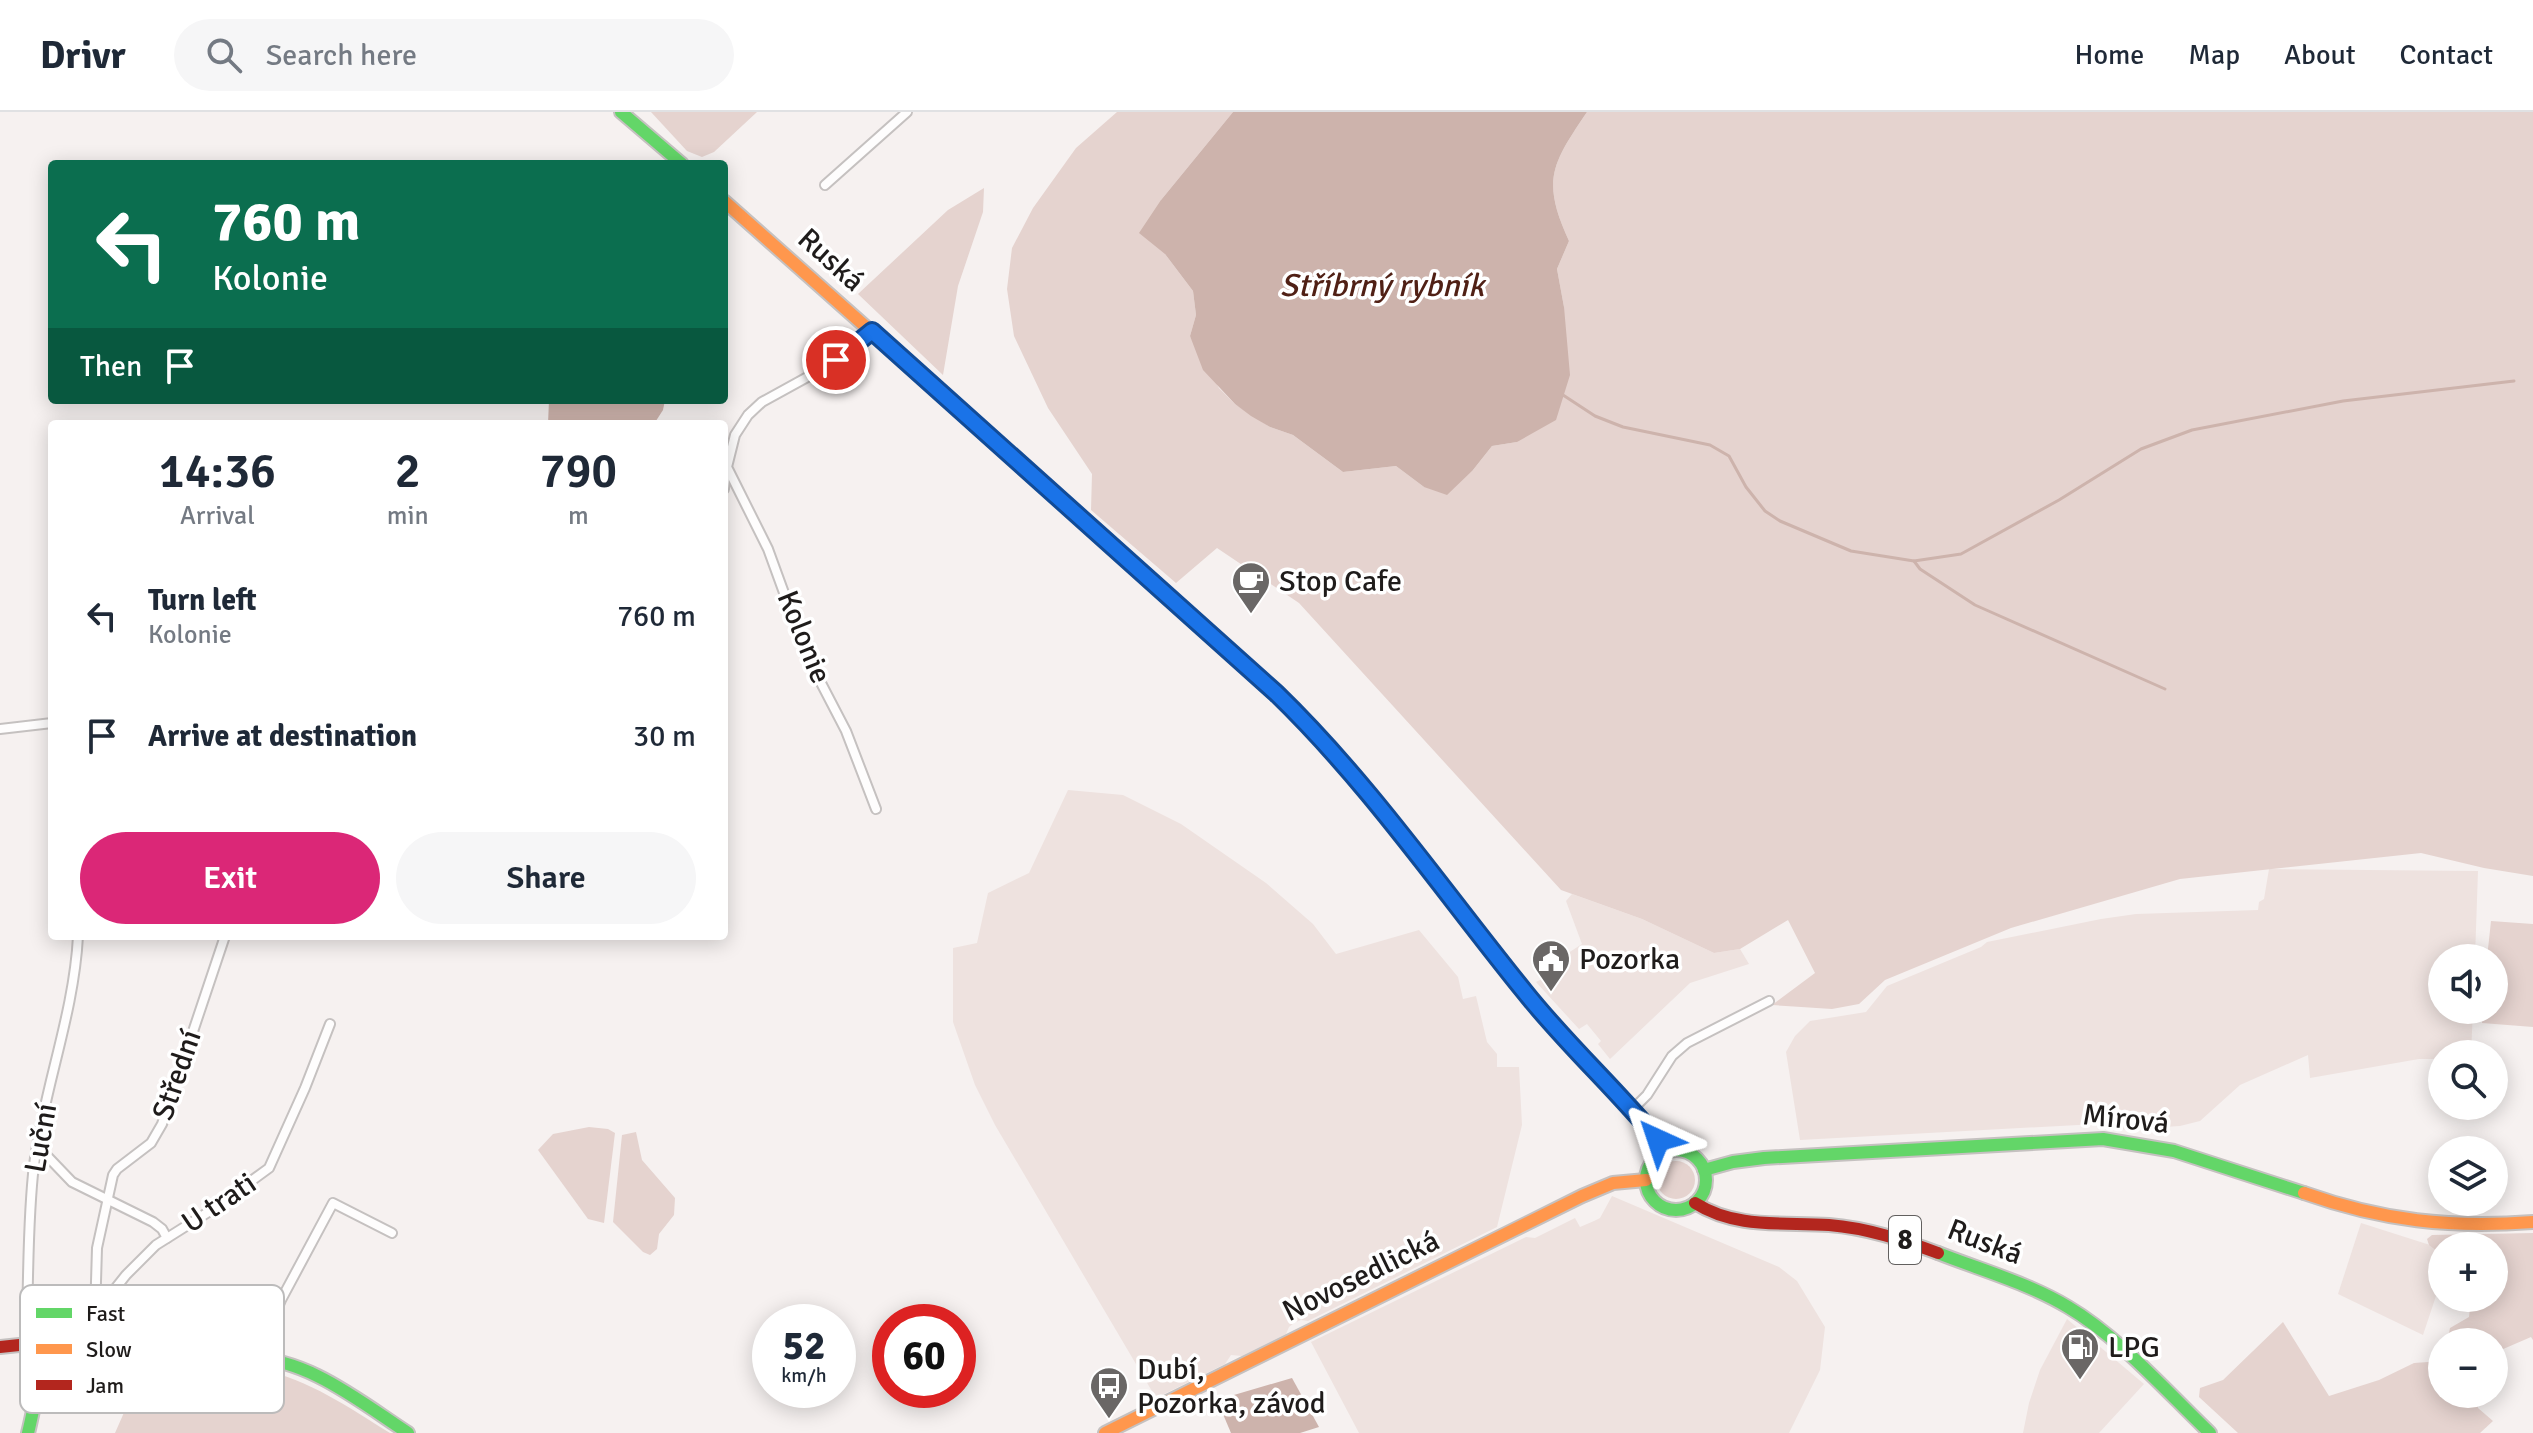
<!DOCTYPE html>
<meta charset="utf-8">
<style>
:root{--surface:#fff;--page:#f6f6f7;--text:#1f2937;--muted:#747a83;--line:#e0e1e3;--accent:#db2777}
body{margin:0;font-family:Signika,sans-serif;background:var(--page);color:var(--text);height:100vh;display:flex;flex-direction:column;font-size:30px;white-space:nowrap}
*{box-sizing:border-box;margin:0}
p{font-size:26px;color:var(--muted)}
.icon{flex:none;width:44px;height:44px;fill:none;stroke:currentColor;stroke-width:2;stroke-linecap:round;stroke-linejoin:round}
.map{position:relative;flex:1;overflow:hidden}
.side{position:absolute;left:48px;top:308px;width:680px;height:520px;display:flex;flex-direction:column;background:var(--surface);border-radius:8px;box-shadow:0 4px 20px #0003}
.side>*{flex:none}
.banner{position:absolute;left:48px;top:48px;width:680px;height:244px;border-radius:8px;box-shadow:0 4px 20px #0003;background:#0b6e4f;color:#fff;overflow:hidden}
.buttons{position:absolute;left:2428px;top:832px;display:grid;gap:16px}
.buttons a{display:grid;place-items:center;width:80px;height:80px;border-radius:50%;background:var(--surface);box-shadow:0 4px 20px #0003;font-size:40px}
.speed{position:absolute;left:752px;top:1192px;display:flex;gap:16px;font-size:40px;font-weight:700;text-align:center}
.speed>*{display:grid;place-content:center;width:104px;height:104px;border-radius:50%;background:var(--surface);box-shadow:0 4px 20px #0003;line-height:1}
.speed small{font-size:20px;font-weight:400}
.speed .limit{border:12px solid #d22;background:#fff;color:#111}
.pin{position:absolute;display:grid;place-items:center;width:68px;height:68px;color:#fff;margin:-34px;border:4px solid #fff;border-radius:50%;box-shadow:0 2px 8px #0007}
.me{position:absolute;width:88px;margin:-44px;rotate:318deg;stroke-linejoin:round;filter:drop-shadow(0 0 6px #0008)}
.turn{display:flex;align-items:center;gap:28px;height:168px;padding:0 32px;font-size:36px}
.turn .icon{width:104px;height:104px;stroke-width:2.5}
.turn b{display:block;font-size:56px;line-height:68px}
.then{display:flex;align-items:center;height:76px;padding:0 32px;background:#0003;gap:16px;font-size:30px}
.eta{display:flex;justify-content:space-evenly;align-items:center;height:136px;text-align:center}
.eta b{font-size:48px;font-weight:600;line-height:56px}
.primary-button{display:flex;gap:16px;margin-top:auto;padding:16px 32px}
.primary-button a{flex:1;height:92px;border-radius:48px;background:var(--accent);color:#fff;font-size:32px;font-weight:600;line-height:92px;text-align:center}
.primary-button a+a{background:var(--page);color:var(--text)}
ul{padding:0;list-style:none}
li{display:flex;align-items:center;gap:24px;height:120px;padding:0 32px}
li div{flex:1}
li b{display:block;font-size:30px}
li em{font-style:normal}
header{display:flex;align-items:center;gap:48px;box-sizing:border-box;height:112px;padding:0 40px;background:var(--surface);border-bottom:2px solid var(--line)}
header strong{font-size:38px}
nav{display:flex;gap:44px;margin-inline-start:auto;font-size:28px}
.search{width:560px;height:72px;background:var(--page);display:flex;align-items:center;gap:20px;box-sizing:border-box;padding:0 28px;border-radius:44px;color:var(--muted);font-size:30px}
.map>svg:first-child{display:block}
.built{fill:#eee2df}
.green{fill:#e5d3cf}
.water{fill:#cdb3ac}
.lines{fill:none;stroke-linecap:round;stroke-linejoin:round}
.stream{stroke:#cdb3ac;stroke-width:3}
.street-casing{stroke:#c5c1c0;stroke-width:12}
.fast-casing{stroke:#c5c1c0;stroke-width:16}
.slow-casing{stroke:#c5c1c0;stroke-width:16}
.jam-casing{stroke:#c5c1c0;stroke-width:16}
.street{stroke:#fefdfd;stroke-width:8}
.fast{stroke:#63d668;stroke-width:12}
.slow{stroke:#ff974d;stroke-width:12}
.jam{stroke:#b3261e;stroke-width:12}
.route-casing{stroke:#114b97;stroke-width:20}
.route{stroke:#1a73e8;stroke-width:14}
.labels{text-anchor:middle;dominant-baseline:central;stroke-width:7;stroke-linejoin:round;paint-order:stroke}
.shield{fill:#fff;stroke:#62605f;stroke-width:2}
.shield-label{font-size:28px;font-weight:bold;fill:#1f1c1b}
.street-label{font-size:30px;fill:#1f1c1b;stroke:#fff}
.poi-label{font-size:30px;fill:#1f1c1b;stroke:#fff;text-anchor:start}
.water-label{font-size:32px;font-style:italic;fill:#502015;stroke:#fff}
.key{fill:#fff;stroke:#bcbbbb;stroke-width:2}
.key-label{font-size:22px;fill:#1f1c1b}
</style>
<header>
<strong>Drivr</strong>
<div class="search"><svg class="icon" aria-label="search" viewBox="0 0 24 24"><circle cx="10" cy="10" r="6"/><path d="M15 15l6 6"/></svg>Search here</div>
<nav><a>Home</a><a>Map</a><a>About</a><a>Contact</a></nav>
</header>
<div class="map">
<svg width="2533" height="1321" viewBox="0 0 2533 1321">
<rect width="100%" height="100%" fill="#f6f1f0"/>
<!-- built -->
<g class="built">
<polygon points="1068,678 1123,683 1181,712 1266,771 1313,812 1336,842 1419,818 1458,865 1463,887 1476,884 1487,930 1497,942 1497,955 1519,955 1522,1013 1497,1115 1308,1209 1301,1208 1294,1211 1289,1215 1286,1222 1242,1244 1231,1243 1225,1252 1156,1286 995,1013 975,973 953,910 953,836 977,831 988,781 1029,761"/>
<polygon points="2269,757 2478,759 2475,846 2442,846 2442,898 2473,898 2471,942 2442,942 2442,947 2419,947 2310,966 2308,943 2240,973 2200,1009 2180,1014 2116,1018 2115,1011 1800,1028 1786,940 1795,924 1810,909 1866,900 1887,874 1981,835 1987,830 2101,807 2136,802 2258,798 2259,790 2264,787"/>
<polygon points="1572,782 1642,807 1714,841 1740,837 1749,852 1690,871 1610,947 1598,932 1601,929 1587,912 1579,917 1536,870 1557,859 1553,851 1582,832 1566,789"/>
<polygon points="1612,1084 1779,1155 1797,1169 1825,1215 1820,1258 1789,1321 1359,1321 1311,1230 1526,1125 1535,1126 1575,1106 1580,1115 1594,1109 1600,1106"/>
<polygon points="2361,1111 2430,1133 2442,1143 2442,1166 2423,1223 2338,1182"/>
<polygon points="2067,1207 2144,1272 2099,1321 2023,1321 2029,1291 2040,1258"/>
</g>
<!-- green -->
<g class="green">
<polygon points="651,0 757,0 714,40 702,45 687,39"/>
<path d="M 1117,0 L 1233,0 L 1161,88 L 1165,142 L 1193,179 L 1196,203 L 1190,224 L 1219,276 L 1235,292 L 1270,315 L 1293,323 L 1343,360 L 1396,354 L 1424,375 L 1473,358 L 1492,334 L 1517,330 L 1564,195 L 1557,157 L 1569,129 C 1541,68 1552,52 1587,0 L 2533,0 L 2533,764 L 2484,756 L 2421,741 L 2180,767 L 2011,816 L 1885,868 L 1859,892 L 1832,897 L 1772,893 L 1815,861 L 1788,808 L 1740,837 L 1714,841 L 1642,807 L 1561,778 L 1299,491 L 1217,436 L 1176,471 L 1091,398 L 1092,362 L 1048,296 L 1014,224 L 1007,177 L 1012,136 L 1033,96 L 1076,36 Z"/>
<polygon points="984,76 983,100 958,174 943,263 858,182 948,98"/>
<polygon points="2491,809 2533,812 2533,915 2482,911 2483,898 2494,898 2494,846 2487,846"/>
<polygon points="589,1015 608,1017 615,1021 604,1111 588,1107 538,1038 553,1022"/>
<polygon points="636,1020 642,1048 675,1086 674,1103 659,1122 657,1137 650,1143 643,1140 613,1110 622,1023"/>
<circle cx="1676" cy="1068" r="19"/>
<polygon points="2533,1121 2533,1228 2531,1225 2494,1241 2494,1230 2447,1230 2450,1216 2469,1205 2471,1186 2494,1186 2494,1134 2442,1134 2442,1143 2429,1133 2427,1127 2432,1123"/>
<polygon points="2283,1210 2329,1284 2379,1268 2414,1251 2442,1249 2442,1282 2476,1282 2478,1296 2493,1309 2480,1321 2238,1321 2199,1285 2200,1276 2223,1268"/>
<path d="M 260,1257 C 312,1269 346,1294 390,1321 L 115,1321 L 126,1296 L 142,1271 L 144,1279 L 161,1277 L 162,1279 L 202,1274 L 201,1264 Z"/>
</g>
<!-- water -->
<g class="water">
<path d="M 1233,0 L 1587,0 C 1552,52 1541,68 1569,129 L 1557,157 L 1564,195 L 1570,263 L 1556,308 L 1517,330 L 1492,334 L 1473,358 L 1447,383 L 1424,375 L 1396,354 L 1343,360 L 1293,323 L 1270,315 L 1251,304 L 1235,292 L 1203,258 L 1190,224 L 1196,203 L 1193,179 L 1165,142 L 1139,121 L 1161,88 Z"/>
<polygon points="549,288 665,288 663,298 654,312 548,312"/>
<polygon points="1292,1266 1319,1315 1300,1321 1231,1321 1217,1288"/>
</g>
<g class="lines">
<!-- stream -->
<g class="stream">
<polyline points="1563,283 1595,304 1623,315 1710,333 1729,344 1746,375 1765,399 1780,409 1851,439 1914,449 1961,442 2059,388 2141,337 2192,318 2343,289 2514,269"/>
<polyline points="1914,449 1920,457 1975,493 2165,577"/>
</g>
<!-- street casing -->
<g class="street-casing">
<g id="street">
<polyline points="825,73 907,0"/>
<polyline points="872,219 822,257 762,290 748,303 735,323 727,355 768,437 807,544 846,619 876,697"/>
<polyline points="724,377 726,356"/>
<polyline points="0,617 52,611"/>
<polyline points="1632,998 1647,983 1672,944 1687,931 1769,889"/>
<polyline points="37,1037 48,1045 72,1070 153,1110 162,1117 167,1126"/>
<polyline points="95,1202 126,1163 156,1133 210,1099 269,1056 305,976 330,912"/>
<polyline points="87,1222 95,1203 97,1136 113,1063 117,1057 151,1031 162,1012 225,824"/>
<path d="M 26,1231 C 29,1172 27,1111 34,1053 C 44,976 74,902 78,824"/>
<polyline points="257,1246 281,1188 333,1091 392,1121"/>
</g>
</g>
<!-- fast casing -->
<g class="fast-casing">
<g id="fast">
<polyline points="621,0 682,52"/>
<circle cx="1676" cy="1068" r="30"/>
<polyline points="1704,1058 1733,1050 1764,1046 2103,1027 2174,1039 2304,1081"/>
<path d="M 1938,1141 C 1981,1158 2028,1171 2068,1195 C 2119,1225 2167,1280 2210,1321"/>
<path d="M 28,1321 C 36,1290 40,1240 74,1225 C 105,1211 131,1246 159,1252 C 187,1258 216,1246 244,1246 C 305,1244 359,1289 408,1321"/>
</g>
</g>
<!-- slow casing -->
<g class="slow-casing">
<g id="slow">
<polyline points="724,89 982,318"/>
<polyline points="1233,544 1304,608 1376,690 1459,796"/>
<path d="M 2304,1081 C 2383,1109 2450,1116 2533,1110"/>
<polyline points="1105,1321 1582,1084 1613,1071 1646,1068"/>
</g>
</g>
<!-- jam casing -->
<g class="jam-casing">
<g id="jam">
<polyline points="982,318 1233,544"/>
<polyline points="1459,796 1525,880 1649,1017 1665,1041"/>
<path d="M 1695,1091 C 1736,1117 1782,1110 1829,1113 C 1867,1116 1903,1128 1938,1141"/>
<polyline points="0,1235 38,1231 59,1236"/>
</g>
</g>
<!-- street -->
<use href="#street" class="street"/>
<!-- fast -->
<use href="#fast" class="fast"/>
<!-- slow -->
<use href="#slow" class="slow"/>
<!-- jam -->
<use href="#jam" class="jam"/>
</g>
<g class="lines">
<!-- route casing -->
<g class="route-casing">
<path id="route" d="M 836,248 L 872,219 L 1276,581 C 1369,671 1443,779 1524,879 C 1566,932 1616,977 1658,1028"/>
</g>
<!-- route -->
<use href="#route" class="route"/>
</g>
<!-- icons -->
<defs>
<g id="cafe-pin" transform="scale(2)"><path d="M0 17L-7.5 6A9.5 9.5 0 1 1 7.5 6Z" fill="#6a6766" stroke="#fff"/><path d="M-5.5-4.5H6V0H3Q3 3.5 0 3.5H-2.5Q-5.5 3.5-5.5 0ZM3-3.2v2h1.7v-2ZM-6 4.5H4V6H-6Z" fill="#fff"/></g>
<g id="civic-pin" transform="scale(2)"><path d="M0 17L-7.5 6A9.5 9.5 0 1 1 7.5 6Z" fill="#6a6766" stroke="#fff"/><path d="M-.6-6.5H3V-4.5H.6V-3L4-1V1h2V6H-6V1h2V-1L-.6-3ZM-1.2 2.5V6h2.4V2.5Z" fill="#fff"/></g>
<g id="fuel-pin" transform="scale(2)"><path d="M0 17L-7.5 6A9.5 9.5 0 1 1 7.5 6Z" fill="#6a6766" stroke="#fff"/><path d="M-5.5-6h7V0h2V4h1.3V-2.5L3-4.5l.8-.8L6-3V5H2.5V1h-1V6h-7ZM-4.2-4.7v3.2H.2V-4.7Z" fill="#fff"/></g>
<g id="bus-pin" transform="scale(2)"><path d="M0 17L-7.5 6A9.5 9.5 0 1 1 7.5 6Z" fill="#6a6766" stroke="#fff"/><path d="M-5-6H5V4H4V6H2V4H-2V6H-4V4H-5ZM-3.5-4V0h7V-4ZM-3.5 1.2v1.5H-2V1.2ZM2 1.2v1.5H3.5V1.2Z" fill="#fff"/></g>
</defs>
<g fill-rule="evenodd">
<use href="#cafe-pin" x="1251" y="469"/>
<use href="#civic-pin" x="1551" y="847"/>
<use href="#fuel-pin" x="2080" y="1235"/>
<use href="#bus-pin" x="1109" y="1274"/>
</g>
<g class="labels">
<!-- shield labels -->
<rect class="shield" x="1889" y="1104" width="32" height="48" rx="6"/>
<g class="shield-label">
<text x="1905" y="1128">8</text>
</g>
<!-- street labels -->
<g class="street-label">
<text transform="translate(831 148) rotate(42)">Ruská</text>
<text transform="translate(804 525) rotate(68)">Kolonie</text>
<text transform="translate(177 963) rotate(-71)">Střední</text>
<text transform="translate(2126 1007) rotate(6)">Mírová</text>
<text transform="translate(41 1026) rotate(-80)">Luční</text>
<text transform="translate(219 1091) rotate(-34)">U trati</text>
<text transform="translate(1985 1130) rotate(21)">Ruská</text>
<text transform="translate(1361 1164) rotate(-26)">Novosedlická</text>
</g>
<!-- poi labels -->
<g class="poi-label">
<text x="1279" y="469">Stop Cafe</text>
<text x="1579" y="847">Pozorka</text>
<text x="2108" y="1235">LPG</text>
<text x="1137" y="1257">Dubí,<tspan x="1137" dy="34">Pozorka, závod</tspan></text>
</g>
<!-- water labels -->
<g class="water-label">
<text x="1382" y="173">Stříbrný rybník</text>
</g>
</g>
<!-- legend -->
<rect x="20" y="1173" width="264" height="128" rx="12" class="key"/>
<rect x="36" y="1196" width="36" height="10" fill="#63d668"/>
<rect x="36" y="1232" width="36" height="10" fill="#ff974d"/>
<rect x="36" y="1268" width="36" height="10" fill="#b3261e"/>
<g class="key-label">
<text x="86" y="1209">Fast</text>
<text x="86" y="1245">Slow</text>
<text x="86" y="1281">Jam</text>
</g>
</svg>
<div class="buttons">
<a><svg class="icon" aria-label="sound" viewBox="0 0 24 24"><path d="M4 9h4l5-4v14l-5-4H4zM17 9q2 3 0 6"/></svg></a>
<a><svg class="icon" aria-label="search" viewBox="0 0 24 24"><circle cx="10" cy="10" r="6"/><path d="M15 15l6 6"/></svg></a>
<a><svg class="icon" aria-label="layers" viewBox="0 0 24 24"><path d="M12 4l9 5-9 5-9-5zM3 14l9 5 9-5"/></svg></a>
<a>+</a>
<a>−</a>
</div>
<div class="speed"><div>52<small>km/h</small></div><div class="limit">60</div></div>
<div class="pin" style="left:836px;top:248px;background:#d93025"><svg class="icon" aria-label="arrive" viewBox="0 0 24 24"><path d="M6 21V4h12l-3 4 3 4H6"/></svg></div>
<svg class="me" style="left:1658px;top:1028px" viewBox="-20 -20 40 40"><path d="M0-17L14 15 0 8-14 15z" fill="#1a73e8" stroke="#fff" stroke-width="4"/></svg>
<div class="banner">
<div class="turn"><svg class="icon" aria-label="left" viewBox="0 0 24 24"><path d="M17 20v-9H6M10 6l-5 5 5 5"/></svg><div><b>760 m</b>Kolonie</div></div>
<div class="then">Then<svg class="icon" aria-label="arrive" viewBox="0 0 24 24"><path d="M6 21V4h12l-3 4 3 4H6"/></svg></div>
</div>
<section class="side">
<div class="eta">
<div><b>14:36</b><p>Arrival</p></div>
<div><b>2</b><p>min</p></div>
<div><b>790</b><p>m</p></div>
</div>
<ul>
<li><svg class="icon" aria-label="left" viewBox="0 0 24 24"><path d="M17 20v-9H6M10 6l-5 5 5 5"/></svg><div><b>Turn left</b><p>Kolonie</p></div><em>760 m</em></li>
<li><svg class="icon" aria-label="arrive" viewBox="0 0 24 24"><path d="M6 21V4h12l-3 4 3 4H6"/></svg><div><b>Arrive at destination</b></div><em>30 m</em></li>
</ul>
<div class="primary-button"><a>Exit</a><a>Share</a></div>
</section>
</div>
